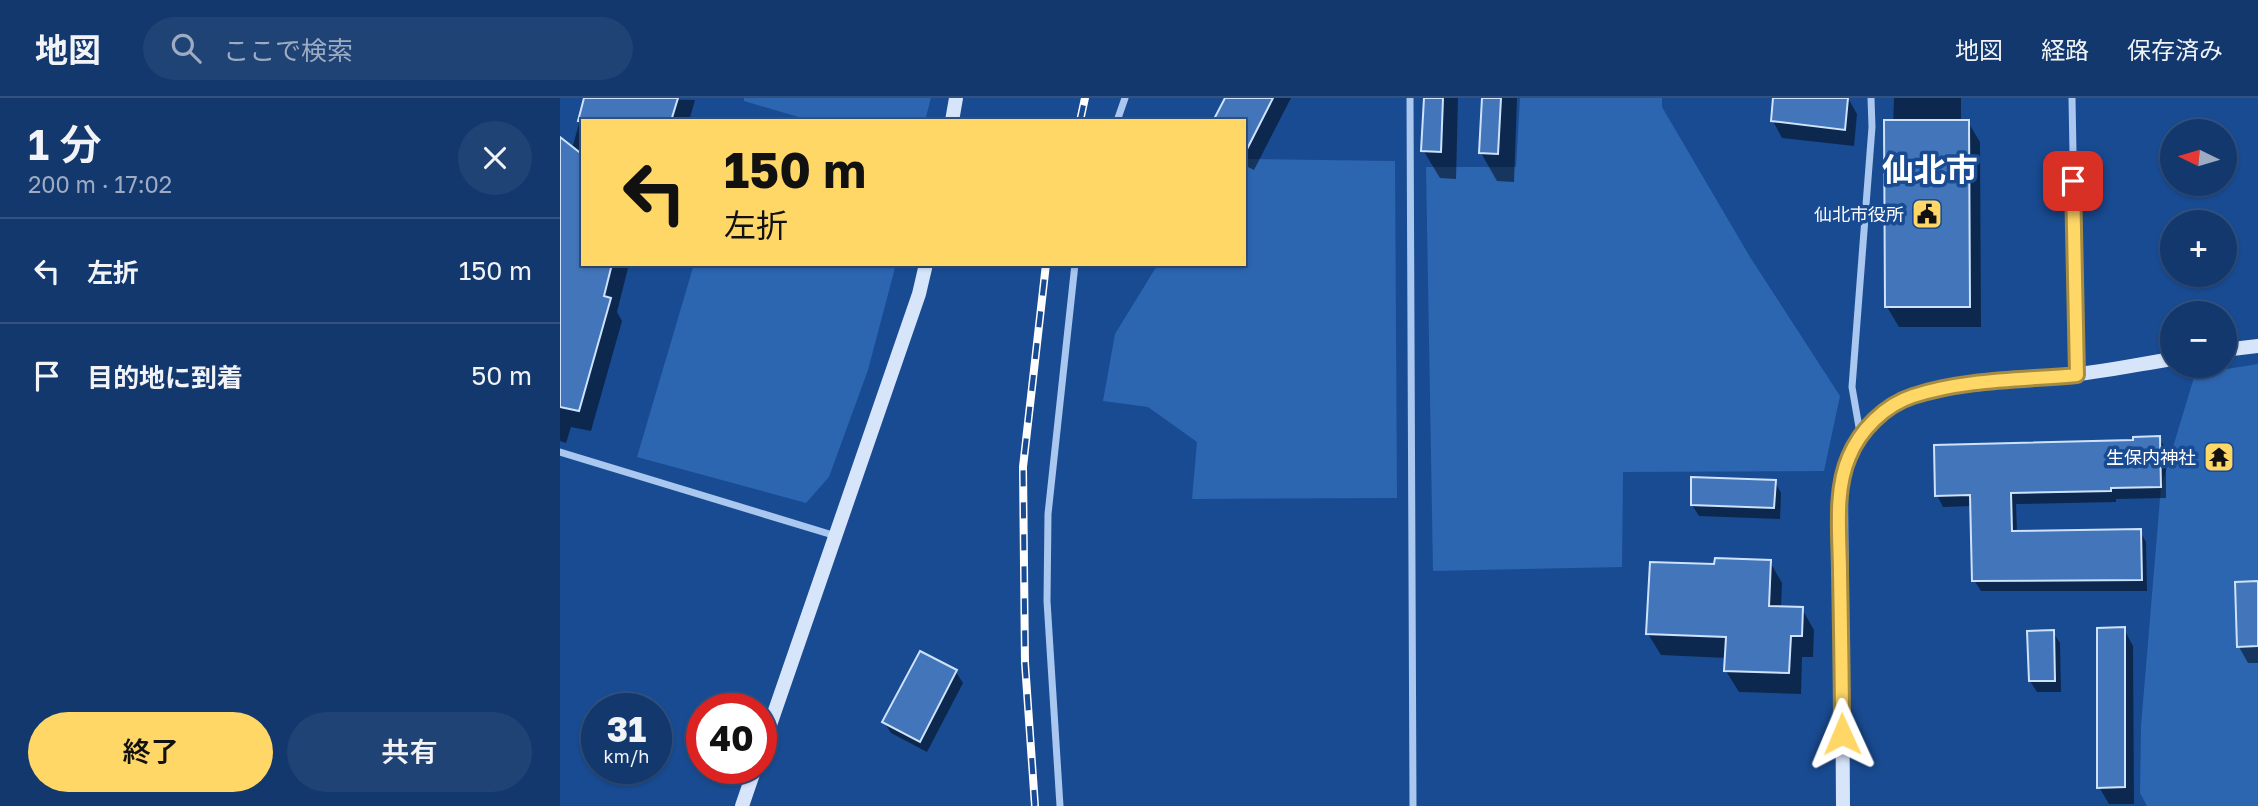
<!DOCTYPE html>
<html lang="ja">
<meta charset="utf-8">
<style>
:root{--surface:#13386e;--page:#204376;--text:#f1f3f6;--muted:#9dacc2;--line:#325281;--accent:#ffd767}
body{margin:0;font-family:"Golos Text","Noto Sans JP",sans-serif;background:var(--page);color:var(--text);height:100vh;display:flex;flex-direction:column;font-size:26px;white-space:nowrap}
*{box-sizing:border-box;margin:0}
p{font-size:23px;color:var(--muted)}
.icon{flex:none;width:38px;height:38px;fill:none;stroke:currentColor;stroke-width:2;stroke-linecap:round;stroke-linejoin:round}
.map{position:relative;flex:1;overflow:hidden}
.drawer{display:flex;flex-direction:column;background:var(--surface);width:560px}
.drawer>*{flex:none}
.guide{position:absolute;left:21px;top:21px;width:665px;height:147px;border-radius:0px;box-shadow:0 2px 5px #0004,0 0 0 2px var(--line);background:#ffd767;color:#111;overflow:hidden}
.needle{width:46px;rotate:275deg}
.controls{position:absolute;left:1600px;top:21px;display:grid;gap:14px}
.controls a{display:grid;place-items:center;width:77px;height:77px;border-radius:50%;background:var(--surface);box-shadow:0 2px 5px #0004,0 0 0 2px var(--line);font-size:35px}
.speed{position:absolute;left:21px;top:595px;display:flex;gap:14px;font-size:35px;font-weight:700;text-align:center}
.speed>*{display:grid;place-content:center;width:91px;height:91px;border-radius:50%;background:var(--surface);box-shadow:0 2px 5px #0004,0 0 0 2px var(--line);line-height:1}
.speed small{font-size:18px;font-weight:400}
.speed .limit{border:10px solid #d22;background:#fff;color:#111}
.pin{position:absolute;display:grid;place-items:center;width:60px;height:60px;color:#fff;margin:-30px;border-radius:14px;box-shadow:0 4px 10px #0006}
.me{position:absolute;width:77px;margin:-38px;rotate:359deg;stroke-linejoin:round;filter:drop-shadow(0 0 5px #0008)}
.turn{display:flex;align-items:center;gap:24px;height:147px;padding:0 28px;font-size:32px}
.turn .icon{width:91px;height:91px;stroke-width:2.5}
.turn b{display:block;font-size:49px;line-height:60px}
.round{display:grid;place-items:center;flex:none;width:74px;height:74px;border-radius:37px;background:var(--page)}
.headline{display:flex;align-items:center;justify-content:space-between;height:119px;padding:0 28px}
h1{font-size:42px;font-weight:600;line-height:52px}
.primary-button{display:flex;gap:14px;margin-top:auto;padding:14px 28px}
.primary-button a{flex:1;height:80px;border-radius:42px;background:var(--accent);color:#111;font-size:28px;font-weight:600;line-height:80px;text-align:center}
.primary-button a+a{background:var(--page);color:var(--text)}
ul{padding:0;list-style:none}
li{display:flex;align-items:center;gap:21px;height:105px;padding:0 28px;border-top:2px solid var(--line)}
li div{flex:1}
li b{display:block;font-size:26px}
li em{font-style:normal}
header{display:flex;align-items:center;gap:42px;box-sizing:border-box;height:98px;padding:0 35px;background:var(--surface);border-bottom:2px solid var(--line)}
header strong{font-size:33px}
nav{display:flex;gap:38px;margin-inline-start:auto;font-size:24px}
.search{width:490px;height:63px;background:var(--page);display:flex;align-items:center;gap:18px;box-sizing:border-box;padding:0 24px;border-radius:38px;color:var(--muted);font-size:26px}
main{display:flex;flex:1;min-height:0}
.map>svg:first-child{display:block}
.green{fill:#2c65b0}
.shadow{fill:#0007}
.building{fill:#4275b9;stroke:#cfe2fb;stroke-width:2}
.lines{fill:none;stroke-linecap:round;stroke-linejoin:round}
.street{stroke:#a9c7ef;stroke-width:7}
.secondary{stroke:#d7e5fb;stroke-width:14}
.rail-casing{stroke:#fff;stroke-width:8}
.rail{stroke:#194b92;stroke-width:5;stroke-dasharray:16;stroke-linecap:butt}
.route-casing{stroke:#a68c43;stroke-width:18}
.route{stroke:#ffd767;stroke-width:12}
.labels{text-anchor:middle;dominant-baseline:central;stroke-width:7;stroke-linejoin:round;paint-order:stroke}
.poi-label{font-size:18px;fill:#fff;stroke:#194b92;text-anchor:end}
.town-label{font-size:32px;font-weight:bold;fill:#fff;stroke:#194b92}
</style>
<header>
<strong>地図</strong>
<div class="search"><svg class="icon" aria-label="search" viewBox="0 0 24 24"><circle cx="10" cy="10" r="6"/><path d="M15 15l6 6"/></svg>ここで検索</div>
<nav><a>地図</a><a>経路</a><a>保存済み</a></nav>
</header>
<main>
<section class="drawer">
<div class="headline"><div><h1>1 分</h1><p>200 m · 17:02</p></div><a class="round"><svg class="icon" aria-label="close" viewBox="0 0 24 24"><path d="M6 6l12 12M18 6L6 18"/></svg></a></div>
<ul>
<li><svg class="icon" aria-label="left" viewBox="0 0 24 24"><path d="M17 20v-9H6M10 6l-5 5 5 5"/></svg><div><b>左折</b></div><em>150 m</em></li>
<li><svg class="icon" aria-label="arrive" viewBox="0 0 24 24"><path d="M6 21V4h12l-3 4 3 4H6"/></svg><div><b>目的地に到着</b></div><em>50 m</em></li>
</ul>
<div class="primary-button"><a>終了</a><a>共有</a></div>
</section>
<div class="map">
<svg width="1698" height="708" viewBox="0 0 1698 708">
<rect width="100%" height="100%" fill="#194b92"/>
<!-- green -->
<g class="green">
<polygon points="184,0 371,0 365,23 252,23 184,3"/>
<polygon points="960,0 1102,0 1102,9 1190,159 1280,298 1264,373 1063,374 1062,469 873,473 866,69 956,69"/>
<polygon points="684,61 835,63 837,400 632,401 637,344 588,309 543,303 555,236 598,166 684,166"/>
<polygon points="134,166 336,166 308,272 269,379 246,405 77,359"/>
<polygon points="1698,266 1698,708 1587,708 1580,695 1581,628 1601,389 1635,276"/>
</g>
<!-- shadow -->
<g class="shadow">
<polygon points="26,0 135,2 129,23 23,23 23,166 69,166 57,214 62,223 31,333 11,329 6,345 0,343 0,41 12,51"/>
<polygon points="667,0 731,0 694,72 684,67 684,23"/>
<polygon points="863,0 898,0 896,81 880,80 863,52"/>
<polygon points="923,0 957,0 954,84 937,83 921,55"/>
<polygon points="1215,0 1288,0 1297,16 1294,48 1222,40 1213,23"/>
<polygon points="1334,0 1401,0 1401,24 1408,24 1420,44 1421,229 1339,229 1327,209"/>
<polygon points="1599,340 1606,351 1606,400 1556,401 1556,404 1456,406 1457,434 1580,433 1586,444 1587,493 1421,493 1414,482 1412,408 1383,409 1377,397 1575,344"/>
<polygon points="1215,384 1221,395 1220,421 1139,418 1132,407"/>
<polygon points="1210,464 1222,485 1221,510 1242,511 1254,532 1253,559 1242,559 1241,596 1179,594 1166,573 1167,560 1101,557 1088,536 1156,468"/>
<polygon points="1698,485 1698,565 1688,565 1679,549"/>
<polygon points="1564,531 1573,548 1574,706 1549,706 1539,689"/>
<polygon points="1493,534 1500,545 1501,594 1477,594 1470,583"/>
<polygon points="361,555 396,574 403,585 367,654 331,635 324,624"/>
</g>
<!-- building -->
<g class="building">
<polygon points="24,0 118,0 111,23 18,23"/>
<polygon points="665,0 713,0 684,57 684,23 653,23"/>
<polygon points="864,0 883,0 881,54 861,53"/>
<polygon points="922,0 941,0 938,56 919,55"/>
<polygon points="1213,0 1288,0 1285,32 1211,23"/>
<polygon points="1324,22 1409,22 1410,209 1325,209"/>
<polygon points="0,39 23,57 23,166 52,166 44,198 51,200 19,313 0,309"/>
<polygon points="1600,338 1601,389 1551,390 1551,393 1451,395 1452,433 1581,431 1582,482 1412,483 1410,397 1375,398 1374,347 1573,342 1573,339"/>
<polygon points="1131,379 1216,382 1214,410 1131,407"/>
<polygon points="1155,460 1211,462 1209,508 1243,509 1242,538 1231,538 1229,575 1164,573 1166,539 1086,536 1090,464 1154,466"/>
<polygon points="1698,483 1698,548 1677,549 1675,484"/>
<polygon points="1565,529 1565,689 1537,690 1537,530"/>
<polygon points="1494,532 1495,583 1469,583 1467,533"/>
<polygon points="360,553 397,572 360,644 322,624"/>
</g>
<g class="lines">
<!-- street -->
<g class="street">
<polyline points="850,0 853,708"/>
<polyline points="1512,0 1517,276"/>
<polyline points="557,23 565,0"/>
<polyline points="1300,335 1292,289 1312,29 1311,0"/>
<polyline points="0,354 276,438"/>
<polyline points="500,708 487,503 488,416 515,166"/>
</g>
<!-- secondary -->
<g class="secondary">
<polyline points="392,23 396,0"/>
<polyline points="1664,252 1698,248"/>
<polyline points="201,653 359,196 366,166"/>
<polyline points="182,708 195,670"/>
<path d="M 1283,708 L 1281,391 C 1285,372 1289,351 1301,336 C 1343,280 1438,284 1501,278 C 1538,275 1575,267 1612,261"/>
</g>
<!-- rail casing -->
<g class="rail-casing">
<g id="rail">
<polyline points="520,23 525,0"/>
<polyline points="475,708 465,565 463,369 486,166"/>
</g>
</g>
<!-- rail -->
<use href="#rail" class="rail"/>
</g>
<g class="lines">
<!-- route casing -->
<g class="route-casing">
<path id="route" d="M 1282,636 C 1282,582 1281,529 1280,475 C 1280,439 1274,393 1289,359 C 1300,332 1325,307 1353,298 C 1405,281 1463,282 1517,277 L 1513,83"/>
</g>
<!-- route -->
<use href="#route" class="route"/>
</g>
<!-- icons -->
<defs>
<g id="civic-square" transform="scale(1.575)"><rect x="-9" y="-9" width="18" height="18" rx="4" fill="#ffd767" stroke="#194b92"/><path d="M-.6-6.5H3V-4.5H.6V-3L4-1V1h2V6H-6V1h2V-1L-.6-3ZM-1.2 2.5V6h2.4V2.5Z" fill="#111"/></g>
<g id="temple-square" transform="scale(1.575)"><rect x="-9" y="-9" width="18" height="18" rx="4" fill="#ffd767" stroke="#194b92"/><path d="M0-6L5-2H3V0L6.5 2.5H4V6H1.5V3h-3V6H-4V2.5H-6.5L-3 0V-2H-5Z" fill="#111"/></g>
</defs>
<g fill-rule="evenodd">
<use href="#civic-square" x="1367" y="116"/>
<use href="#temple-square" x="1659" y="359"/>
</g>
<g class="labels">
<!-- poi labels -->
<g class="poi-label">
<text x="1344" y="116">仙北市役所</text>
<text x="1636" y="359">生保内神社</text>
</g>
<!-- town labels -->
<g class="town-label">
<text x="1370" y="71">仙北市</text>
</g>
</g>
</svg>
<div class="controls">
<a><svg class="needle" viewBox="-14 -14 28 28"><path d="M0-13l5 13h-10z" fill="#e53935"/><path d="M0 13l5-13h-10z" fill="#9dacc2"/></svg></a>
<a>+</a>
<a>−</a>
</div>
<div class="speed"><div>31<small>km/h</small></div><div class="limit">40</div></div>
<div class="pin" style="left:1513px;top:83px;background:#d93025"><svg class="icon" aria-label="arrive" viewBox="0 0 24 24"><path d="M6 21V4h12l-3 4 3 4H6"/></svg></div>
<svg class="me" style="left:1282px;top:636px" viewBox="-20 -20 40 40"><path d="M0-17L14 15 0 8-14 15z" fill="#ffd767" stroke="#fff" stroke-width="4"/></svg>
<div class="guide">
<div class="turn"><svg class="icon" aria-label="left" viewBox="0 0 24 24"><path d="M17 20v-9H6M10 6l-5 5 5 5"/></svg><div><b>150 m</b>左折</div></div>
</div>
</div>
</main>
